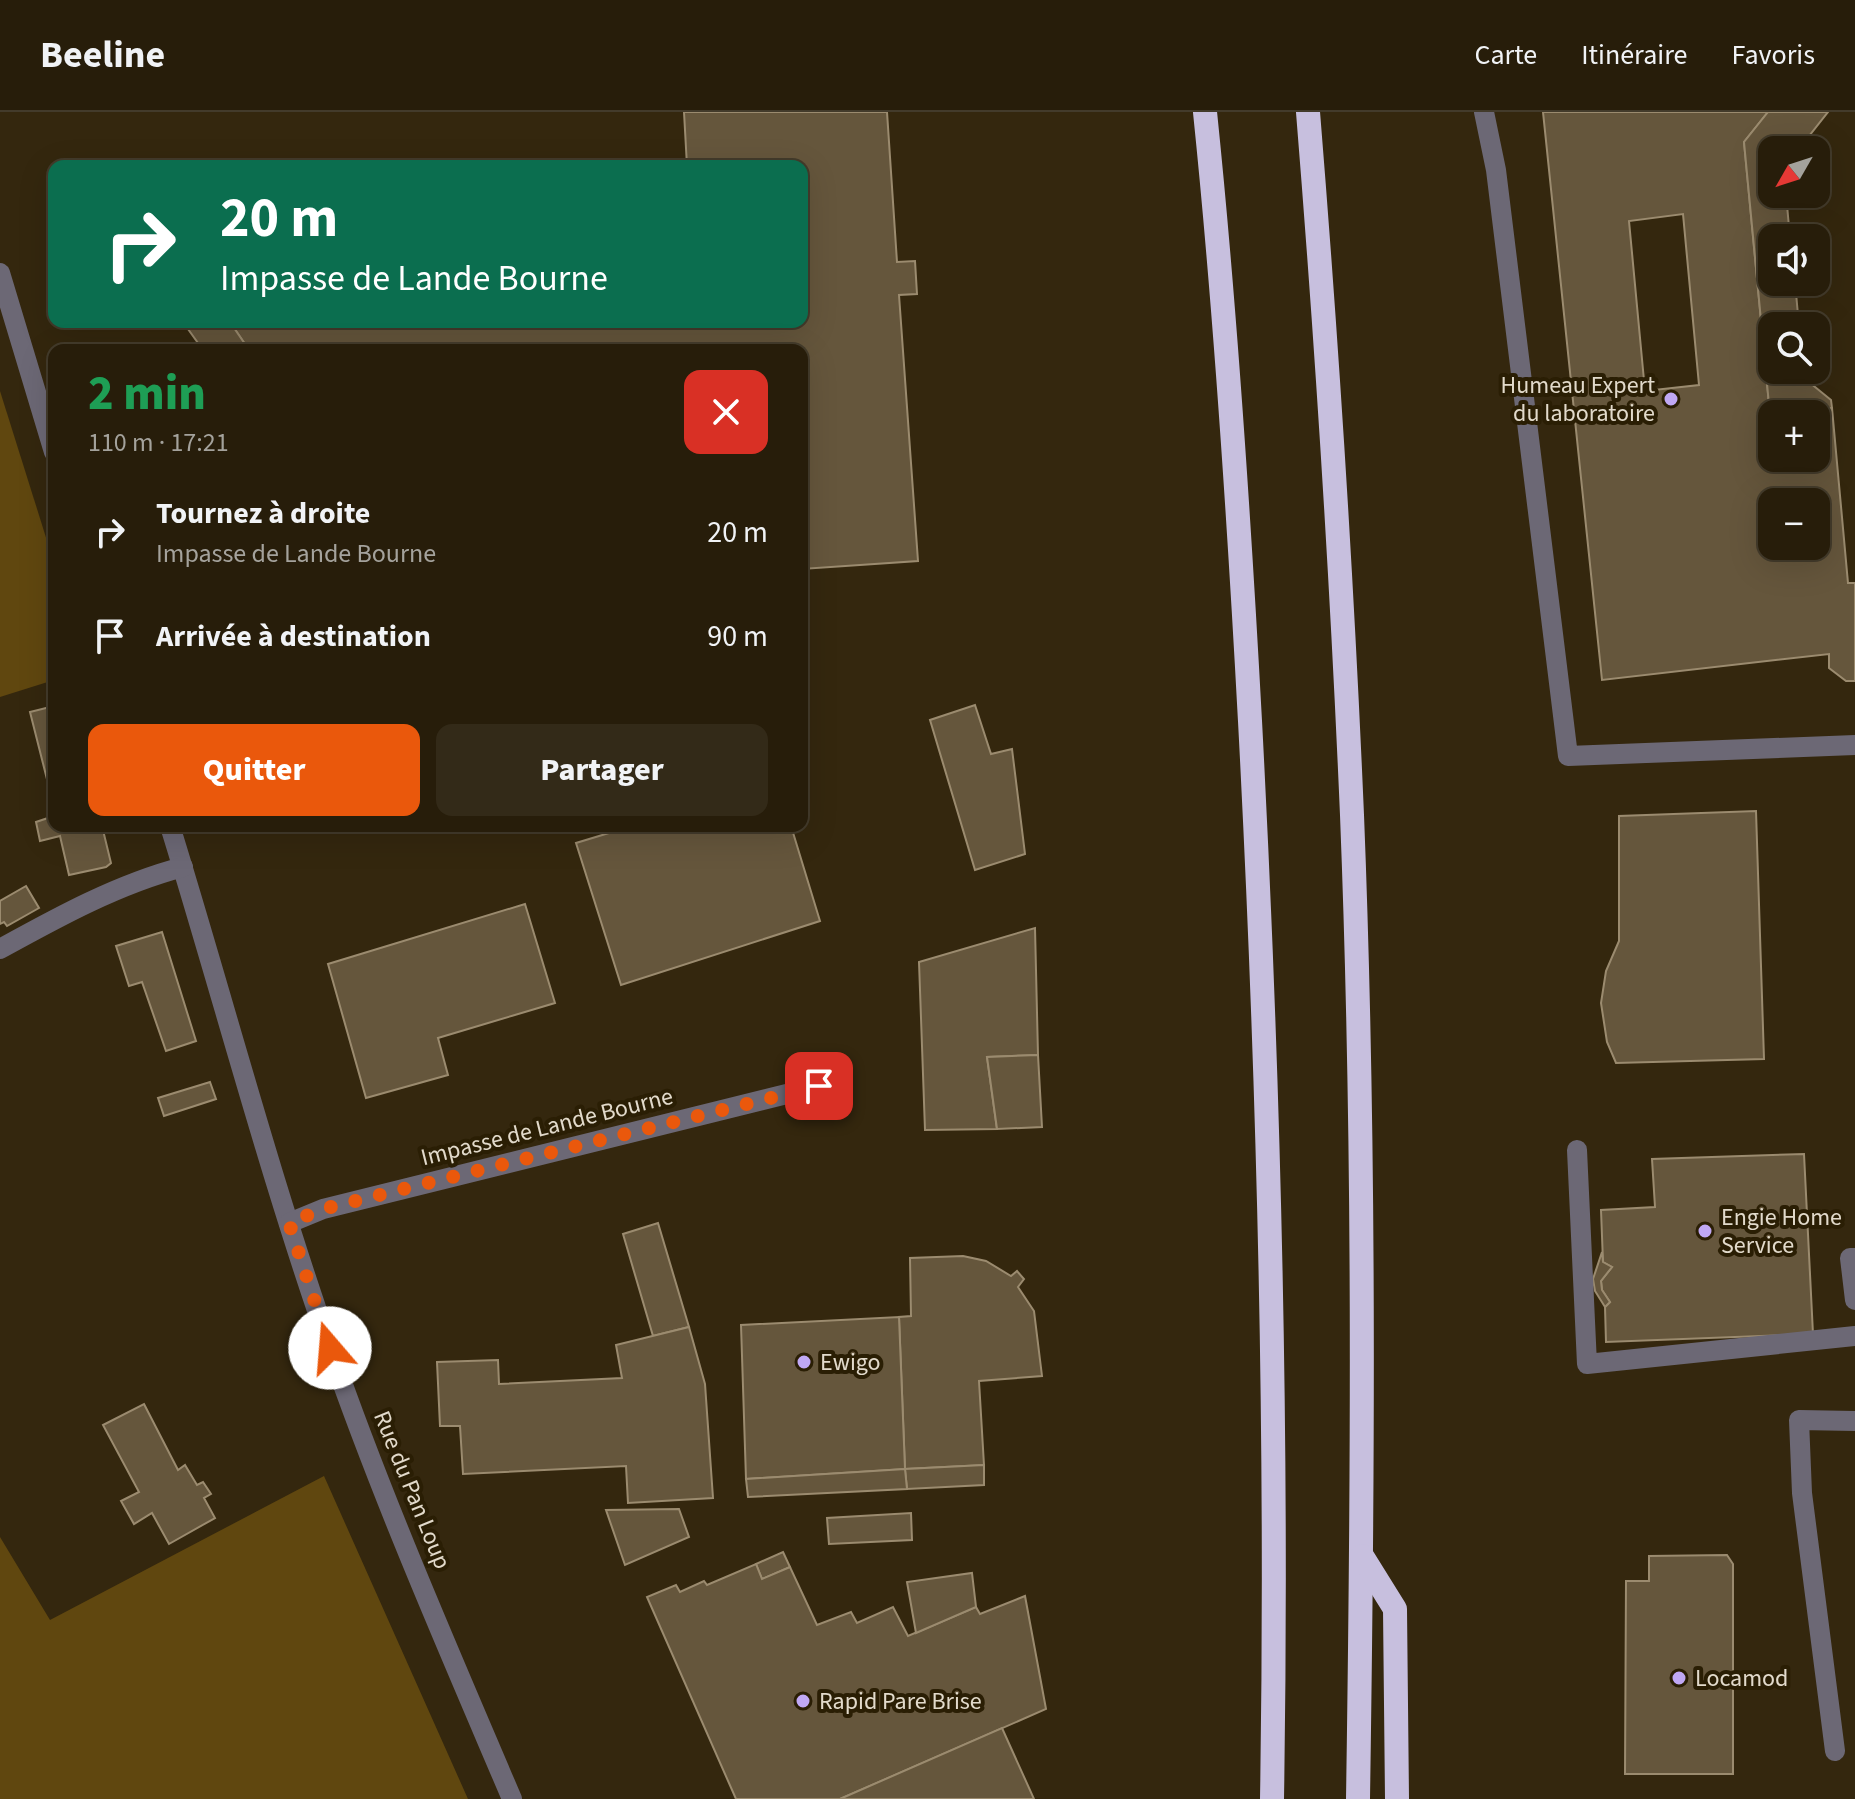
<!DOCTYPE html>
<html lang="fr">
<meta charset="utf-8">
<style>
:root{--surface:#271d0a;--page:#332a18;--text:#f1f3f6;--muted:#a4a29c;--line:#433b2b;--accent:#ea580c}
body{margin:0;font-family:"Source Sans 3",sans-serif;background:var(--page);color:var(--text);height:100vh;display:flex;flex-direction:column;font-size:30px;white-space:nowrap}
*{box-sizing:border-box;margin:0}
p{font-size:26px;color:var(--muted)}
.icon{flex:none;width:44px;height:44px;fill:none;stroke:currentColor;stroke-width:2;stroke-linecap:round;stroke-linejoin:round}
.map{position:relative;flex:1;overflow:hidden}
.panel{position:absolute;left:48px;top:232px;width:760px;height:488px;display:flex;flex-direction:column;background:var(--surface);border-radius:16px;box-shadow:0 8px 32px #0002,0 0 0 2px var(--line)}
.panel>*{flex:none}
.banner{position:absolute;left:48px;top:48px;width:760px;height:168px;border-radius:16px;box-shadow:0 8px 32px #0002,0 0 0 2px var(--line);background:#0b6e4f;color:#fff;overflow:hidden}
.needle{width:52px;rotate:231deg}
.buttons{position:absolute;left:1758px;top:24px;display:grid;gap:16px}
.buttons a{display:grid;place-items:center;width:72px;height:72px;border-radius:16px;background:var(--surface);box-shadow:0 8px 32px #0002,0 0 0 2px var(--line);font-size:40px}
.pin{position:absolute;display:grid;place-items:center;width:68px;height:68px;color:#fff;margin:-34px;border-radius:16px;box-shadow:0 4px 12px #0006}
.me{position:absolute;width:88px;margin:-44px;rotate:342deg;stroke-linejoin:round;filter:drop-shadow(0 0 6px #0008)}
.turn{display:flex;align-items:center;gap:28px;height:168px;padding:0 40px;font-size:36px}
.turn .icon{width:104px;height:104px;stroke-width:2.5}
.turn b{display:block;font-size:56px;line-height:68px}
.round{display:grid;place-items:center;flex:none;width:84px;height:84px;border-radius:16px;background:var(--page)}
.headline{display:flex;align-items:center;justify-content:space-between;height:136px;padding:0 40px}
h1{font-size:48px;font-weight:800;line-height:60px;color:#1e9e55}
.primary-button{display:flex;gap:16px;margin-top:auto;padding:16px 40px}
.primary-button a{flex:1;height:92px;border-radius:16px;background:var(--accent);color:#fff;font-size:32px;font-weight:800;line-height:92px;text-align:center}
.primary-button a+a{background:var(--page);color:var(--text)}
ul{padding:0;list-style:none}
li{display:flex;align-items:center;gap:24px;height:104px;padding:0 40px}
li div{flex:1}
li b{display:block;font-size:30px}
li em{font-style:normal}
header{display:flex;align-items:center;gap:48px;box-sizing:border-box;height:112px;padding:0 40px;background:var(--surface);border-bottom:2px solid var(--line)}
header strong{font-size:38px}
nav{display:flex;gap:44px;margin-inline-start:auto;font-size:28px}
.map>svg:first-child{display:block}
.green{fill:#60470f}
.building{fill:#65563c;stroke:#9b8b6f;stroke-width:2;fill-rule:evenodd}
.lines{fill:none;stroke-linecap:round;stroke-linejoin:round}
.minor{stroke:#6c6875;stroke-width:20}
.highway{stroke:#c7bfde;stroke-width:24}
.route{stroke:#ea580c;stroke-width:14;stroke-dasharray:0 25.2}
.poi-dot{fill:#c0a8f4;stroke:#2a1e04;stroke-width:3}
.labels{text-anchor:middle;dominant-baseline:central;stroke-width:8;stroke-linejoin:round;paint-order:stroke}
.poi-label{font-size:24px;fill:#e2dacb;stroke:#2a1e04;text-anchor:start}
.street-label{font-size:24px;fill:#e2dacb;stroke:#2a1e04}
</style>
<header>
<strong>Beeline</strong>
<nav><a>Carte</a><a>Itinéraire</a><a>Favoris</a></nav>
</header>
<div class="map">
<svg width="1855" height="1687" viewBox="0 0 1855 1687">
<rect width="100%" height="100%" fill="#34270e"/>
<!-- green -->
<g class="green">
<polygon points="0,279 54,451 54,568 0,585"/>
<polygon points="324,1364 468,1687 0,1687 0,1425 50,1508"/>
</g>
<!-- building -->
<g class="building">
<polygon points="684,0 887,0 897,150 915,149 917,182 899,183 918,449 802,457 802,238 249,238 230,210 802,210 802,54 687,54"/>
<path d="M 1543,0 L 1768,0 L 1744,30 L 1770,303 L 1772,303 L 1772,346 L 1816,346 L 1816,302 L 1782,302 L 1832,296 L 1848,471 L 1855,471 L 1855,569 L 1846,569 L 1829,556 L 1829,542 L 1602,568 ZM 1683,102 L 1699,273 L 1645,279 L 1629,109 ZM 1772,390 L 1816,390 L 1816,434 L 1772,434 Z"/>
<polygon points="1768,0 1828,0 1798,38 1772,38 1772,82 1786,82 1790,126 1772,126 1772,170 1795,170 1799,214 1772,214 1772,258 1803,258 1804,266 1831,288 1832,296 1770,303 1744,30"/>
<polygon points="183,210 230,210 249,238 203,238"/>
<polygon points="975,593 991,642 1012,637 1025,742 975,758 930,608"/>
<polygon points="54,594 54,695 30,600"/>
<polygon points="1756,699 1764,947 1616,951 1607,930 1601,891 1606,859 1619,829 1619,704"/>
<polygon points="54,704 54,714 102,714 111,751 106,755 69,763 60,724 40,729 36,710"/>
<polygon points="632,714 791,714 820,809 621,873 576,731"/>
<polygon points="26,774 39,796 7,814 4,810 0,812 0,789"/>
<polygon points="525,792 555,891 438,926 448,963 366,986 328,852"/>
<polygon points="1035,816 1038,943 987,945 997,1017 925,1018 919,850"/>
<polygon points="162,820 196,929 166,939 142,870 129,874 116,834"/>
<polygon points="1038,943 1042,1015 997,1017 987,945"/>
<polygon points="210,970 216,987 164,1004 158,986"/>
<polygon points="1804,1042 1813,1222 1606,1230 1605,1195 1610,1190 1602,1178 1601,1169 1612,1155 1603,1150 1601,1098 1655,1095 1652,1047"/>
<polygon points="658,1111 689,1215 653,1224 623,1122"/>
<polygon points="1602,1140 1603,1150 1612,1155 1601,1169 1602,1178 1610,1190 1605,1195 1595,1179 1593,1167"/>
<polygon points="963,1144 986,1149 1011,1164 1017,1159 1024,1167 1018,1175 1034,1199 1042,1264 979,1269 984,1353 905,1357 899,1205 911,1204 910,1146"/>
<polygon points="899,1205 905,1357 746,1367 741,1213"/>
<polygon points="689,1215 705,1272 713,1386 628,1391 626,1354 463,1362 460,1314 440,1314 437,1250 498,1248 499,1272 622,1266 616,1233"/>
<polygon points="144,1292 178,1358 185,1353 197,1373 203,1370 211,1382 204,1386 215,1406 169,1432 152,1401 134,1412 121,1389 139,1380 103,1313"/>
<polygon points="984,1353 984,1373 907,1377 905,1357"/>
<polygon points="905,1357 907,1377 748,1385 746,1367"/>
<polygon points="679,1397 689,1425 625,1453 606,1398"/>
<polygon points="911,1401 912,1428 829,1432 827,1406"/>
<polygon points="783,1440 790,1455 762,1467 756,1452"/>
<polygon points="1727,1443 1733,1452 1733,1662 1625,1662 1626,1469 1649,1469 1649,1444"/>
<polygon points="756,1452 762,1467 790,1455 817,1513 851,1500 857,1511 893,1495 908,1524 976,1495 980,1502 1025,1484 1046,1597 840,1687 736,1687 647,1485 676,1473 680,1480 704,1469 707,1473"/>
<polygon points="972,1461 976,1495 916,1521 907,1470"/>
<polygon points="1002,1616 1034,1687 840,1687"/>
</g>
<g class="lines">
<!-- minor -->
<g class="minor">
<polyline points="1484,0 1496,58 1568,644 1855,633"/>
<polyline points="0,161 54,340"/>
<path d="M 170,714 C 224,889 270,1066 331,1239 C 384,1391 449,1539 512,1687"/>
<path d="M 0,837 C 58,805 118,772 183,755"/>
<polyline points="1577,1038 1587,1252 1855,1224"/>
<polyline points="289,1111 323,1097 819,974"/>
<polyline points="1855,1146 1850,1146 1855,1188"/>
<polyline points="1835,1639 1802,1381 1799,1308 1855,1309"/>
</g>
<!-- highway -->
<g class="highway">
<path d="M 1205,0 C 1226,203 1239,406 1250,609 C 1269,968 1278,1328 1272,1687"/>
<path d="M 1308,0 C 1327,234 1342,469 1352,703 C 1365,1031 1363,1359 1358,1687"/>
<polyline points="1362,1444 1395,1497 1397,1687"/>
</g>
</g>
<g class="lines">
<!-- route -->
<polyline class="route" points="330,1236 289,1111 323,1097 819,974"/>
</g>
<!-- markers -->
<g class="poi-dot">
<circle cx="1671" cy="287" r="8"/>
<circle cx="1705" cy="1119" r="8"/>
<circle cx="804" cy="1250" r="8"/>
<circle cx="1679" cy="1566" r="8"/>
<circle cx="803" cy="1589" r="8"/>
</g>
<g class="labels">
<!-- poi labels -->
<g class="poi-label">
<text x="1655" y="273" text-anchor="end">Humeau Expert<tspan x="1655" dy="28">du laboratoire</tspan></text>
<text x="1721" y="1105">Engie Home<tspan x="1721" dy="28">Service</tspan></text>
<text x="820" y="1250">Ewigo</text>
<text x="1695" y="1566">Locamod</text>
<text x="819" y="1589">Rapid Pare Brise</text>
</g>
<!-- street labels -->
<g class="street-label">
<text transform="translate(547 1015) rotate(-14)">Impasse de Lande Bourne</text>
<text transform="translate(412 1378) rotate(68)">Rue du Pan Loup</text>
</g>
</g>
</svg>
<div class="buttons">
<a><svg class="needle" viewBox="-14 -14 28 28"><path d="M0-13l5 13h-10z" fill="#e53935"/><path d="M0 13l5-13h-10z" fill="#a4a29c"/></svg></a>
<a><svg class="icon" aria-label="sound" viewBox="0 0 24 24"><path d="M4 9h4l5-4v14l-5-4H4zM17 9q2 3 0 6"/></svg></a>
<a><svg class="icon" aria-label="search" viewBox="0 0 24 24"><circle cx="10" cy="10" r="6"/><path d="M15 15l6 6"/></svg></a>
<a>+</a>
<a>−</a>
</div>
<div class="pin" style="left:819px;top:974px;background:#d93025"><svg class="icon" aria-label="arrive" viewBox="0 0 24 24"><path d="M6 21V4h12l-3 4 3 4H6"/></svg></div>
<svg class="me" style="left:330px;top:1236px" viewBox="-20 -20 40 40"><circle r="19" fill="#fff"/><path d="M0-13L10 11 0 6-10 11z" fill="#ea580c"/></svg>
<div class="banner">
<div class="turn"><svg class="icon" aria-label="right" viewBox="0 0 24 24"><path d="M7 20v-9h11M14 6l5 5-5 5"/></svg><div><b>20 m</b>Impasse de Lande Bourne</div></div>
</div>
<section class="panel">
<div class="headline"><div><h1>2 min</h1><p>110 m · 17:21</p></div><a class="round" style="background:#d93025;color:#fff"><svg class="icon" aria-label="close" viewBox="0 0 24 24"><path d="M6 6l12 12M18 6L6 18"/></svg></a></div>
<ul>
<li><svg class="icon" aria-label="right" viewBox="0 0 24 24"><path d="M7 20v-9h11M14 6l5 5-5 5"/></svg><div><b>Tournez à droite</b><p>Impasse de Lande Bourne</p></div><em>20 m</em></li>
<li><svg class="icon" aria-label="arrive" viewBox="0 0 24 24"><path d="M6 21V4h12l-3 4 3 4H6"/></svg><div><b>Arrivée à destination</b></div><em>90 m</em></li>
</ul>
<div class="primary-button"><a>Quitter</a><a>Partager</a></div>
</section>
</div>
